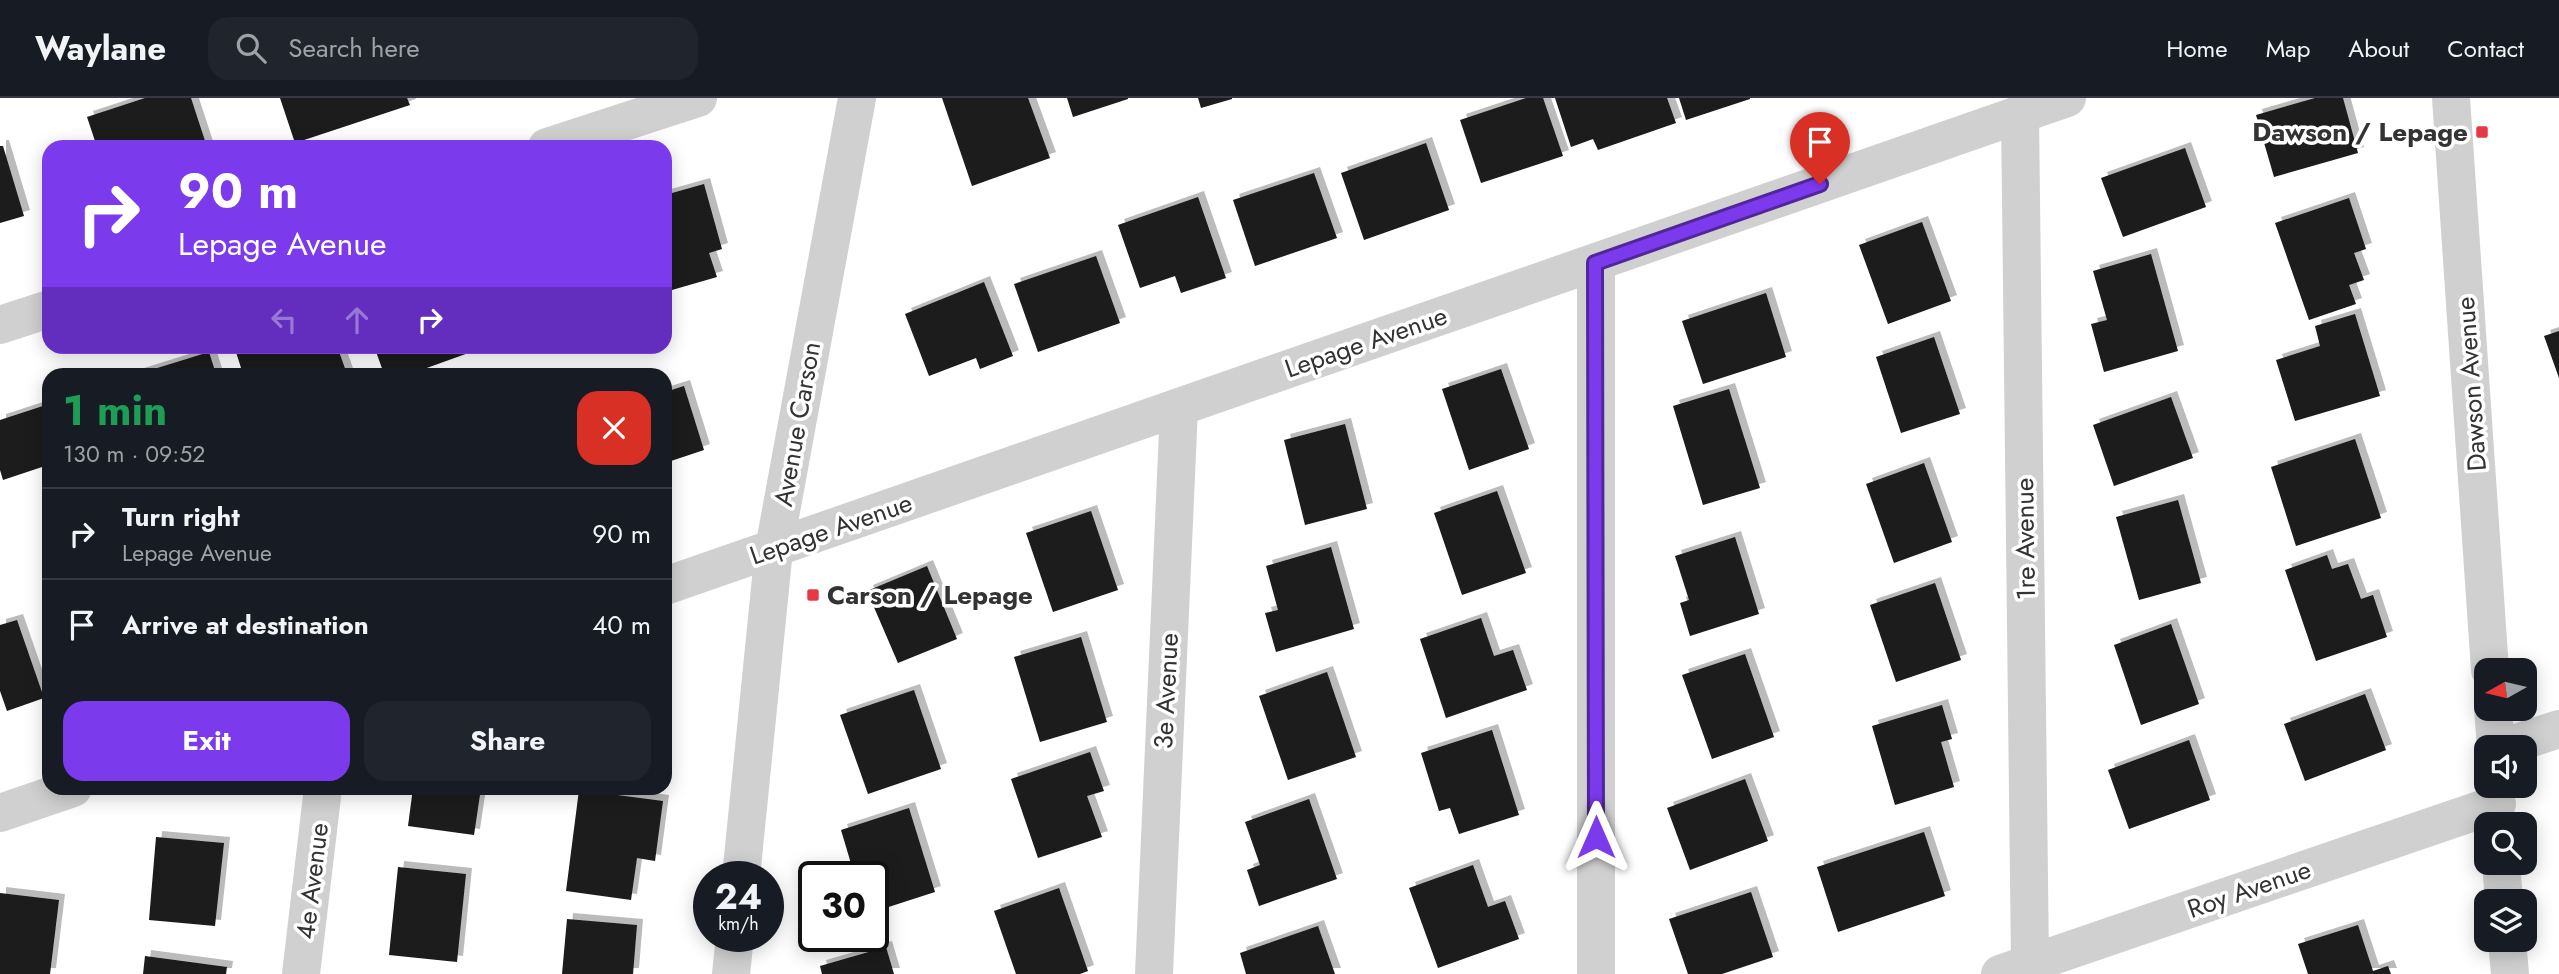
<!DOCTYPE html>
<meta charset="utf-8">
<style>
:root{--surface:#171b24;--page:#20242c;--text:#f1f3f6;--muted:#9ea1a6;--line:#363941;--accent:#7c3aed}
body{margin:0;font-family:Jost,sans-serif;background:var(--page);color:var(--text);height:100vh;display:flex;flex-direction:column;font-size:26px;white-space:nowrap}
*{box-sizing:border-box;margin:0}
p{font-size:23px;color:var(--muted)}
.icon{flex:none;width:38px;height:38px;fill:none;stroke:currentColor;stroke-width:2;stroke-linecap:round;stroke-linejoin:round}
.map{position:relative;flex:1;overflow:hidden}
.details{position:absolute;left:42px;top:270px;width:630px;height:427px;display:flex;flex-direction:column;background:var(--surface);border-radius:21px;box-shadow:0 4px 18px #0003}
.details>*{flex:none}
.guide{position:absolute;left:42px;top:42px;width:630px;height:214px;border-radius:21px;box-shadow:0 4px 18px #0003;background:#7c3aed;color:#fff;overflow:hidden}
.needle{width:46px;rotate:262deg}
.fabs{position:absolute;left:2474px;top:560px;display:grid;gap:14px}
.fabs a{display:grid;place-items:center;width:63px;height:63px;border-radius:14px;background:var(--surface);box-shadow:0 4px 18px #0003;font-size:35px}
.speed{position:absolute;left:693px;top:763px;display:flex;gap:14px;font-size:35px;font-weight:700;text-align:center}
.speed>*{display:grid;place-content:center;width:91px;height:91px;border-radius:50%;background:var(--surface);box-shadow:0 4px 18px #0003;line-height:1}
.speed small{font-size:18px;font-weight:400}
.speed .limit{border:4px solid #111;border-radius:10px;background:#fff;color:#111}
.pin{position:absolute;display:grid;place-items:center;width:60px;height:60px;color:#fff;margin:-72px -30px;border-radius:50% 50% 50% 0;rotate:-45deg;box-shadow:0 0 7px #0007}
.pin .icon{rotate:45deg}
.me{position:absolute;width:77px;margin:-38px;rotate:0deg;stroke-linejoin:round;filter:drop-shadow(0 0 5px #0008)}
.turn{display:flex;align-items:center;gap:24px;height:147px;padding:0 21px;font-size:32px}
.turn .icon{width:91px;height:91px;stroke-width:2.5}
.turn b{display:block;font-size:49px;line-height:60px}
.lanes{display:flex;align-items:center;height:66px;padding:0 21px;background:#0003;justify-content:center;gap:35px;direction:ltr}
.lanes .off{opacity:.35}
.round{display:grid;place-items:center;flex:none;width:74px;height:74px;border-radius:21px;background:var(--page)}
.summary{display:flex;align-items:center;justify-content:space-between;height:119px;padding:0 21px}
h1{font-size:42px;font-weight:700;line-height:52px;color:#1e9e55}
.action{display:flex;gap:14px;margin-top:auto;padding:14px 21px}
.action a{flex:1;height:80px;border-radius:21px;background:var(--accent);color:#fff;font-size:28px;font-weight:700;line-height:80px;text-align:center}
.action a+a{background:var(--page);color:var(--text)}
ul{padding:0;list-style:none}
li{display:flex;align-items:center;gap:21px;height:91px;padding:0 21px;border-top:2px solid var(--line)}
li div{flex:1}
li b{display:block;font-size:26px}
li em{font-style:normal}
header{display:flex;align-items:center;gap:42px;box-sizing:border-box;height:98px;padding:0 35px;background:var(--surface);border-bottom:2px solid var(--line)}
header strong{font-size:33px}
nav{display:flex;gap:38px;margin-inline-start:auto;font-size:24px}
.search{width:490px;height:63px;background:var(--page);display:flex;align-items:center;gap:18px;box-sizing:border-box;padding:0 24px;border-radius:21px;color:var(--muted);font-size:26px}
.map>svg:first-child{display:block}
.building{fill:#1a1a1a;filter:url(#shadow)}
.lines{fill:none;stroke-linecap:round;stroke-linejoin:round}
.minor{stroke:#d0d0d0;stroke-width:38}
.route-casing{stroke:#51269a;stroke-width:18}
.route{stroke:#7c3aed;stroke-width:12}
.poi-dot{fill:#e63946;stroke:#fff;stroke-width:2.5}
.labels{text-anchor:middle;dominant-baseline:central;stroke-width:7;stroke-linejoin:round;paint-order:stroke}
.poi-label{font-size:26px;font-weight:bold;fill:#333;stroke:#fff;text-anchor:end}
.street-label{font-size:26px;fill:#333;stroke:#fff}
</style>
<header>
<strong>Waylane</strong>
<div class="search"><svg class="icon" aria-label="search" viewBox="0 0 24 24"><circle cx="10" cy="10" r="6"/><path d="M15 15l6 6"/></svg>Search here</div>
<nav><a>Home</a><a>Map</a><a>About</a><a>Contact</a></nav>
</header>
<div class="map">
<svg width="2559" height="876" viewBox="0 0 2559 876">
<defs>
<filter id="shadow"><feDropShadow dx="6" dy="-6" stdDeviation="0" flood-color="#0004"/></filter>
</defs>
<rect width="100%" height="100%" fill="#fff"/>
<!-- building -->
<g class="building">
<polygon points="145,0 191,0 207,49 97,49 87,19"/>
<polygon points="280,0 407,0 410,7 295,45"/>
<polygon points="942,0 1028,0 1050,60 972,88"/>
<polygon points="1067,0 1128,0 1128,1 1073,19"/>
<polygon points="1198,0 1232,0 1232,1 1201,10"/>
<polygon points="1526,0 1543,0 1563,58 1481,85 1460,22"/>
<polygon points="1555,0 1667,0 1676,25 1598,52 1593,41 1571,49"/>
<polygon points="1679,0 1750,0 1750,1 1686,22"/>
<polygon points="2315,0 2343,0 2358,55 2274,79 2256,17"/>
<polygon points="1426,45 1449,112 1364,142 1341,75"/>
<polygon points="0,48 3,48 24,118 0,125"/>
<polygon points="2185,50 2206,109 2123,139 2101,80"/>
<polygon points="1314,75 1337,140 1255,168 1233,102"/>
<polygon points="704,86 722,151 709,155 717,179 665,194 665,97"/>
<polygon points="1198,99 1226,180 1181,195 1175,178 1140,190 1118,127"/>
<polygon points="2349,100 2366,151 2354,155 2364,182 2349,187 2356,206 2309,222 2275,125"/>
<polygon points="1922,124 1951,203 1888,226 1859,147"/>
<polygon points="2151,156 2178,253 2104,274 2091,226 2107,222 2093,173"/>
<polygon points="1096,158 1120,225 1038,254 1014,186"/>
<polygon points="984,184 1013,258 980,271 976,260 929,278 905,216"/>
<polygon points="1766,195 1786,259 1703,286 1682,223"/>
<polygon points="2355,216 2380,298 2295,323 2276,262 2320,248 2315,228"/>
<polygon points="2559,233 2559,280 2544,238"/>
<polygon points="1934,239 1960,316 1901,335 1876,259"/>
<polygon points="234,248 337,248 347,276 243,276"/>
<polygon points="374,248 473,248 474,253 410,276 384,276"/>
<polygon points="209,254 216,276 138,276"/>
<polygon points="1501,271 1529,351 1469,372 1442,291"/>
<polygon points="684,288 704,352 665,365 665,294"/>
<polygon points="1729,291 1760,390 1703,407 1673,308"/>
<polygon points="2171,299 2193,360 2114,388 2093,327"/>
<polygon points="49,306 49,389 42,369 3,382 0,372 0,322"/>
<polygon points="1345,326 1367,411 1305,427 1284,342"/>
<polygon points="2355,341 2381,420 2296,448 2271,369"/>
<polygon points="1924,365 1952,444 1894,465 1866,386"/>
<polygon points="1497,393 1526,475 1462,497 1434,415"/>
<polygon points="2178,402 2201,485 2139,502 2116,419"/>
<polygon points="1091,413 1118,492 1053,514 1026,435"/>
<polygon points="1735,439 1759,516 1690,538 1680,505 1689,502 1675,458"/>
<polygon points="1331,449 1354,531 1276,554 1265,515 1278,512 1266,468"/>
<polygon points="2327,457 2332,471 2348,466 2361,501 2373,497 2387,539 2316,563 2285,472"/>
<polygon points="927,468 957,541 898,565 867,493"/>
<polygon points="1935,485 1961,562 1896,584 1870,507"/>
<polygon points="1481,520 1494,558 1513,552 1527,592 1446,620 1420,541"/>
<polygon points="17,522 44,600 7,613 0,593 0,527"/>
<polygon points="2171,526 2199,606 2141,627 2114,547"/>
<polygon points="1081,539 1107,624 1040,644 1014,559"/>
<polygon points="1745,556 1774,639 1712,661 1682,577"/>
<polygon points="1327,574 1356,659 1288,682 1259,598"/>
<polygon points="914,592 941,671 868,696 840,617"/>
<polygon points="2365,596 2386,652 2305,683 2284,626"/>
<polygon points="1942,607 1952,641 1941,644 1954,689 1895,707 1872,628"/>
<polygon points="1492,632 1519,717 1459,736 1450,710 1439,713 1421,655"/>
<polygon points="2189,642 2210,702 2129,731 2108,672"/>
<polygon points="1090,654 1104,693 1087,698 1102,739 1038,760 1011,681"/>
<polygon points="1745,681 1768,743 1690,772 1667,710"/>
<polygon points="413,690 481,690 474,737 408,728"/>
<polygon points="579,692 663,703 655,763 637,760 631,802 566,793"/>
<polygon points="1309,701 1337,781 1259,808 1247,772 1260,767 1245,724"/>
<polygon points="909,710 935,794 873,814 873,779 855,779 841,732"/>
<polygon points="1924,734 1945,798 1838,834 1817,769"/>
<polygon points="156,739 224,745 215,828 149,822"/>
<polygon points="1473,767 1488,809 1505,803 1519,841 1438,870 1409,790"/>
<polygon points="398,769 466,776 457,864 389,857"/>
<polygon points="1059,790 1088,873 1080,876 1016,876 994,813"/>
<polygon points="1751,794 1773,859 1722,876 1688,876 1669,821"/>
<polygon points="0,795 59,802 50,876 0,876"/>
<polygon points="567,821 637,827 633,876 562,876"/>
<polygon points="2358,827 2373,873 2388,868 2391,876 2308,876 2298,846"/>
<polygon points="1318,828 1335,876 1246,876 1240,855"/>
<polygon points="886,849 894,876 822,876 820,868"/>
<polygon points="145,858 227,869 226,876 143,876"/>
</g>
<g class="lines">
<!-- minor -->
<g class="minor">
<polyline points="2451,0 2490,572"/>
<polyline points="2020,16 2030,866"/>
<polyline points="547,49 698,0"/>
<polyline points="1596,165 1596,876"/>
<polyline points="0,227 49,211"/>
<polyline points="665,488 2067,0"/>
<polyline points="2493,611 2496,649"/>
<polyline points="2504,649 2559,631"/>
<polyline points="0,715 73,690"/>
<polyline points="2501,765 2504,803"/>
<polyline points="741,779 774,451 857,0"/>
<polyline points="2507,842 2510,876"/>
<polyline points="301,876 323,690"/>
<polyline points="731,876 735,838"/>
<polyline points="1154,876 1179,310"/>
<polyline points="2000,876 2497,706"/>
</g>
</g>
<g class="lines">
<!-- route casing -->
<g class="route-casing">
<polyline id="route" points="1596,739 1595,165 1820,86"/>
</g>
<!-- route -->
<use href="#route" class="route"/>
</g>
<!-- markers -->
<g class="poi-dot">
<rect x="2475" y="27" width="14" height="14" rx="3.5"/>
<rect x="806" y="490" width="14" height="14" rx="3.5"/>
</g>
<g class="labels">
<!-- poi labels -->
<g class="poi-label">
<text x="2468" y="34">Dawson / Lepage</text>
<text x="827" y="497" text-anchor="start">Carson / Lepage</text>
</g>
<!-- street labels -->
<g class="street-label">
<text transform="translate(1366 244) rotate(-19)">Lepage Avenue</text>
<text transform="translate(2471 286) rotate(-94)">Dawson Avenue</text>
<text transform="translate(797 326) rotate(-80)">Avenue Carson</text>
<text transform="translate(831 431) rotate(-19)">Lepage Avenue</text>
<text transform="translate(2025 441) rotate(-91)">1re Avenue</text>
<text transform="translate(1166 593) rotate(-87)">3e Avenue</text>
<text transform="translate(312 783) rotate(-83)">4e Avenue</text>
<text transform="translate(2249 791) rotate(-19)">Roy Avenue</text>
</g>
</g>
</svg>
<div class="fabs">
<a><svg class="needle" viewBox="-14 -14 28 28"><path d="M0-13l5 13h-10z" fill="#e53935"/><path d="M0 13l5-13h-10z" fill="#9ea1a6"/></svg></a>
<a><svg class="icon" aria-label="sound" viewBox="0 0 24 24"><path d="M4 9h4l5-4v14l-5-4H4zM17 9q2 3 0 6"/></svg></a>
<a><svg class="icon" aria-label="search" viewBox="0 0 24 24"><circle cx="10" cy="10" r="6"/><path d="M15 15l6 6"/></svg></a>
<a><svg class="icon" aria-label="layers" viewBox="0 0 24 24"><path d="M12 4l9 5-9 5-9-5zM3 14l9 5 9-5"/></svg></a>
</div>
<div class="speed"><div>24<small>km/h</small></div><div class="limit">30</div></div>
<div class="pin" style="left:1820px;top:86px;background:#d93025"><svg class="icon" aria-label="arrive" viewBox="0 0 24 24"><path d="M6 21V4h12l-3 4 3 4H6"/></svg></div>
<svg class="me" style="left:1596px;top:739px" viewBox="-20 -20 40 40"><path d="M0-17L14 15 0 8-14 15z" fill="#7c3aed" stroke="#fff" stroke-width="4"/></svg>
<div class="guide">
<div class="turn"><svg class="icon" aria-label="right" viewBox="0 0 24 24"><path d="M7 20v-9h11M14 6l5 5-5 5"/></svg><div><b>90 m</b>Lepage Avenue</div></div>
<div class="lanes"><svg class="icon off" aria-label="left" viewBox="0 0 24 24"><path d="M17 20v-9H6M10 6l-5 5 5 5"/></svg><svg class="icon off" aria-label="ahead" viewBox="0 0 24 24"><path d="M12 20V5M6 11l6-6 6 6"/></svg><svg class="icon" aria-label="right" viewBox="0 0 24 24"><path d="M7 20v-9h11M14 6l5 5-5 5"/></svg></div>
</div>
<section class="details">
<div class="summary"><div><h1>1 min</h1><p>130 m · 09:52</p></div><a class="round" style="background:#d93025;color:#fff"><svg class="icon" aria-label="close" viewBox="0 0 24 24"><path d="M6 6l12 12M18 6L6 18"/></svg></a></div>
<ul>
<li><svg class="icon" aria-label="right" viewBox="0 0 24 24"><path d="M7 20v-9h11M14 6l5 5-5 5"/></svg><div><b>Turn right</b><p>Lepage Avenue</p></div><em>90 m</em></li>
<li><svg class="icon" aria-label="arrive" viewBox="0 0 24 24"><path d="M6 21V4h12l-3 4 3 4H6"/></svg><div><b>Arrive at destination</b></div><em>40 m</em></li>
</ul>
<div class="action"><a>Exit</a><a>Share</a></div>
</section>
</div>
